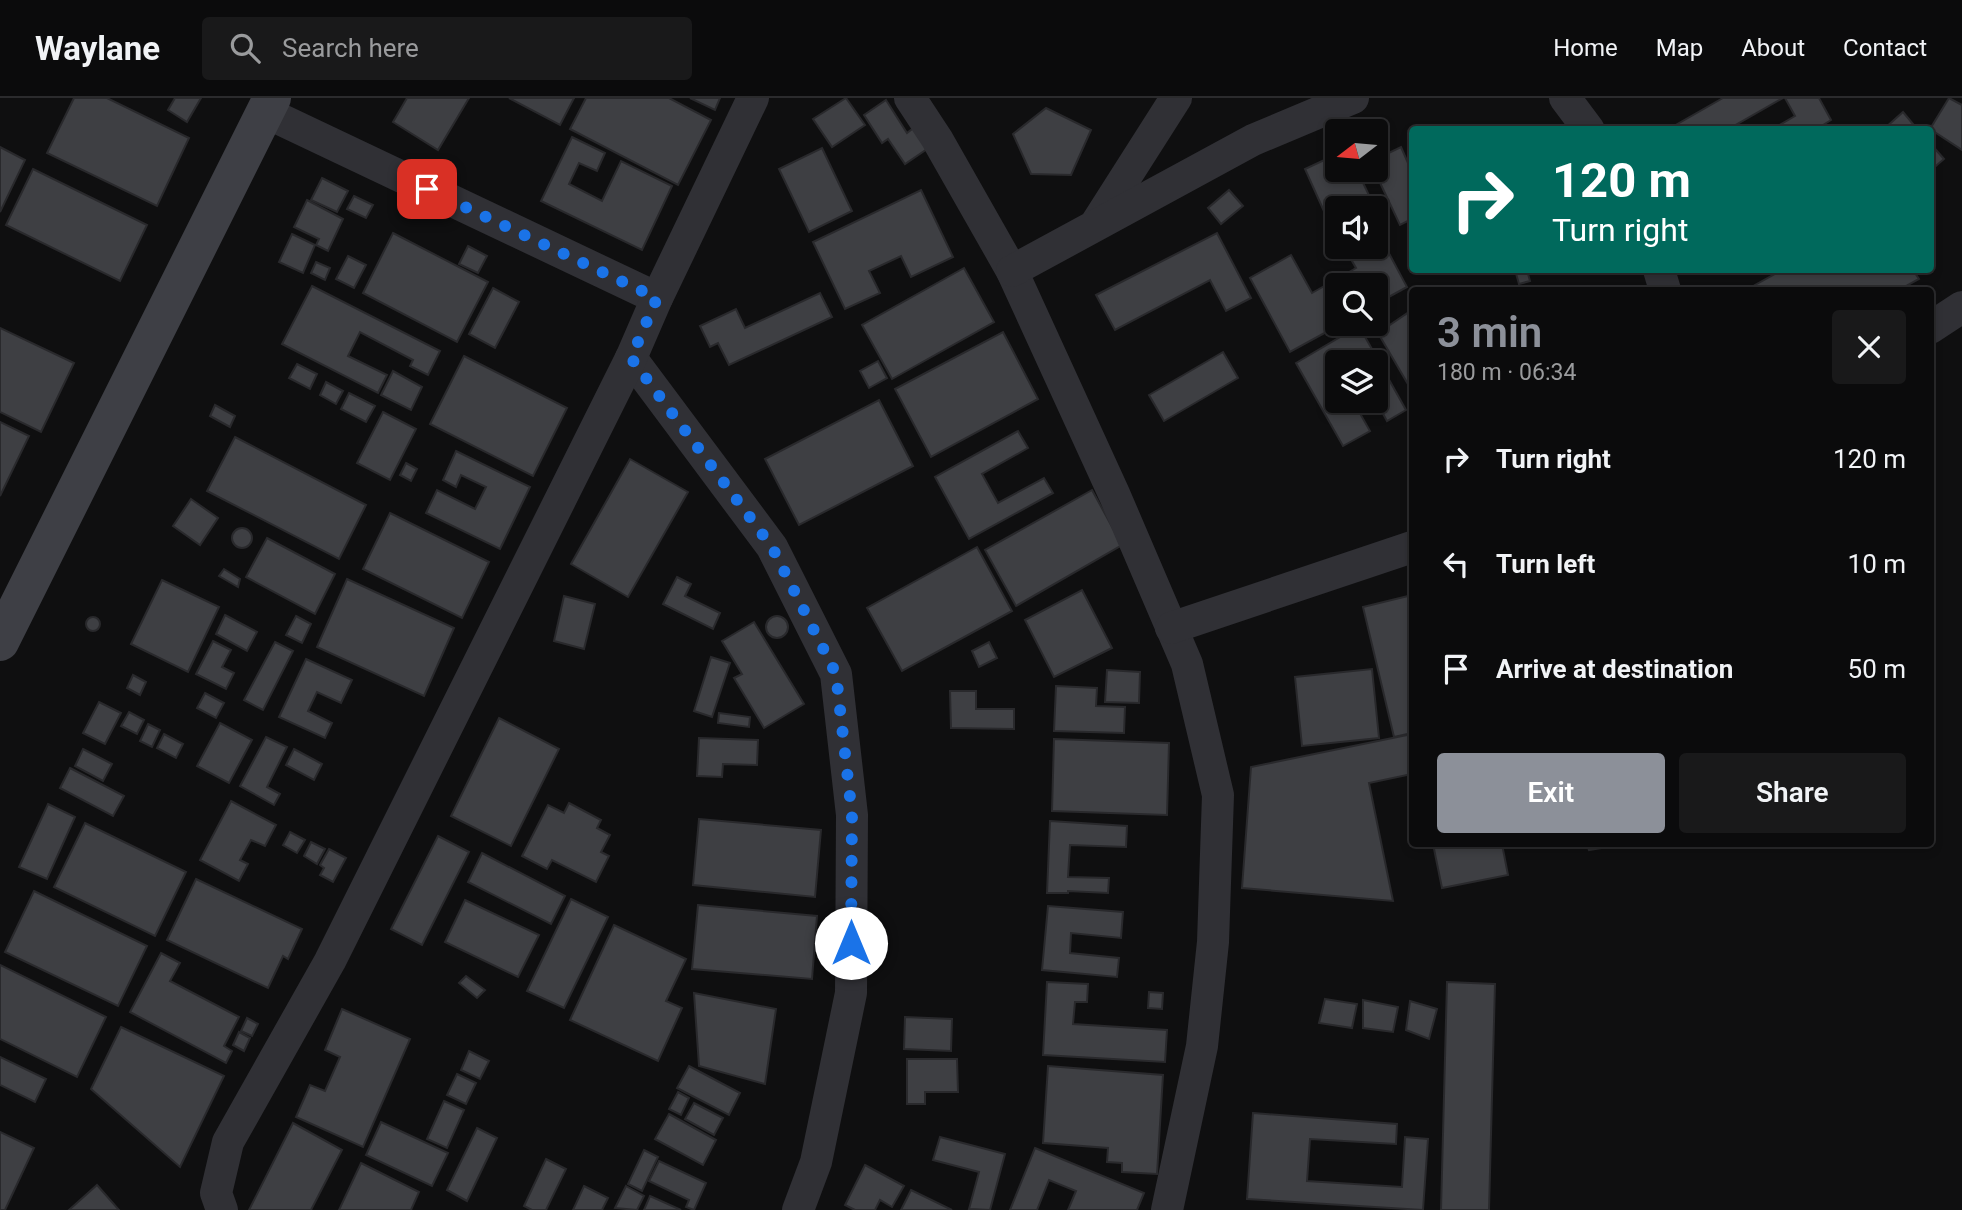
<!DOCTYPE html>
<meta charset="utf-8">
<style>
:root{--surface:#0b0b0c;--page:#19191a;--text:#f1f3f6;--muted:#9a9b9d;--line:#2b2b2d;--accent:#8c9099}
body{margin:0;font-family:Roboto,sans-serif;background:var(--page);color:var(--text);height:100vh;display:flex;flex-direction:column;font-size:26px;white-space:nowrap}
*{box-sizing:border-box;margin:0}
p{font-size:23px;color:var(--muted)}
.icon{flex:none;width:38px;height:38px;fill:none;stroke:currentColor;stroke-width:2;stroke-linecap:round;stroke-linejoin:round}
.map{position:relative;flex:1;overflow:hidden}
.side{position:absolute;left:1409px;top:189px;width:525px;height:560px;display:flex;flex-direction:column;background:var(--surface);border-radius:7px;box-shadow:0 4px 10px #0003,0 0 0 2px var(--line)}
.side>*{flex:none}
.guide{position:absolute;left:1409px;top:28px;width:525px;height:147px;border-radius:7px;box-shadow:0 4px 10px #0003,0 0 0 2px var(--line);background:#00695c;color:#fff;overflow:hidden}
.needle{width:46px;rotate:254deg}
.tools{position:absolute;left:1325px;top:21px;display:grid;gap:14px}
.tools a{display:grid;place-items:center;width:63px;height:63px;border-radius:7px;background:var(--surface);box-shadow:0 4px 10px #0003,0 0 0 2px var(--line);font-size:35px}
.pin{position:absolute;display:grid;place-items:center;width:60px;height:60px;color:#fff;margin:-30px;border-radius:14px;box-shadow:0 4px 10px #0006}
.me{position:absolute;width:77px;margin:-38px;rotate:0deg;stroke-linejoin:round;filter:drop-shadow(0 0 5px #0008)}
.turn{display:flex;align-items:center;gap:24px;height:147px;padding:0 28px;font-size:32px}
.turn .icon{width:91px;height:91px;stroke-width:2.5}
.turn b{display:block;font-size:49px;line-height:60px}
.round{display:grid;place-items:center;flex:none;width:74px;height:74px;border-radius:7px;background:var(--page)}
.overview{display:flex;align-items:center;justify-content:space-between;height:119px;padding:0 28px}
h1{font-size:42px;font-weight:600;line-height:52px;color:var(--accent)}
.primary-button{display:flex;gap:14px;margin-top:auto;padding:14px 28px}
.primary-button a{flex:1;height:80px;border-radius:7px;background:var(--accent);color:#fff;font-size:28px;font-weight:600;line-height:80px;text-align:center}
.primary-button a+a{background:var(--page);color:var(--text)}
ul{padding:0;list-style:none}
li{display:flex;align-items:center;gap:21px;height:105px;padding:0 28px}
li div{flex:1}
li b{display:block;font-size:26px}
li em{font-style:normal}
header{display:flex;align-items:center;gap:42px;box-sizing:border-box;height:98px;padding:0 35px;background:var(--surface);border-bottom:2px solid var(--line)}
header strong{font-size:33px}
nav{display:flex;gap:38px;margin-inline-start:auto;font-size:24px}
.search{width:490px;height:63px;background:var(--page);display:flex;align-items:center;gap:18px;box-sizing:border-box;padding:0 24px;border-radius:7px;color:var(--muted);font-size:26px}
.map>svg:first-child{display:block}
.building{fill:#3e3f43;stroke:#29292c;stroke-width:2}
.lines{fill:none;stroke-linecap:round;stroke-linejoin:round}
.minor{stroke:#303035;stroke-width:32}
.secondary{stroke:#3e3f45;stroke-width:38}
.route{stroke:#1a73e8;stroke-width:12;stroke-dasharray:0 21.6}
</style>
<header>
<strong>Waylane</strong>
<div class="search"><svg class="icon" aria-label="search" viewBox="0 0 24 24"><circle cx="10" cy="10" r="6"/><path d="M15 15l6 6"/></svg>Search here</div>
<nav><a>Home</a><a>Map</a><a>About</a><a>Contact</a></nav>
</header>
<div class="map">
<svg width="1962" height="1112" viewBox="0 0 1962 1112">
<rect width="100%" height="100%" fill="#0f0f10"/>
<!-- building -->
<g class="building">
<polygon points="74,0 107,0 189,40 157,108 47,55"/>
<polygon points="175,0 201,0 187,24 168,12"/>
<polygon points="407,0 469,0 438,52 393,24"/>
<polygon points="509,0 574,0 560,27"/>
<polygon points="586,0 669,0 711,22 678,87 570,31"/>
<polygon points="690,0 720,0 715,12"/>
<polygon points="846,0 865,27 832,49 813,21"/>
<polygon points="1723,0 1783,0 1734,28 1736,32 1667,32"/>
<polygon points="1785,0 1819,0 1831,22 1815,32 1771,32 1795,18"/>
<polygon points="1949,0 1962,7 1962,52 1930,31"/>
<polygon points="886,2 907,35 916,28 930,49 905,66 888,41 882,45 864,17"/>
<polygon points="1046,10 1091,32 1071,77 1031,76 1013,36"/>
<polygon points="1903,14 1918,32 1886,32 1885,30"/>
<polygon points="572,39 605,55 597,73 579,65 569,86 602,103 621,63 672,88 642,152 541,103"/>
<polygon points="1930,45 1944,61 1930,73"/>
<polygon points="0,49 25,62 0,114"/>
<polygon points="1401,49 1412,74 1412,121 1400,127 1374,72 1376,61"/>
<polygon points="822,50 852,113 809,134 779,71"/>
<polygon points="1337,56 1337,72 1357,72 1375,110 1337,110 1336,140 1305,71"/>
<polygon points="33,71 147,127 120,183 6,127"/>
<polygon points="322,80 348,93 337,114 311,102"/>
<polygon points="921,92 953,159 911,179 901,158 869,173 880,195 845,211 813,144"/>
<polygon points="1229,92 1243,108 1221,126 1208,110"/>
<polygon points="354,98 373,107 366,120 347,111"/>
<polygon points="307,102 343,121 328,153 316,147 319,141 294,129"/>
<polygon points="1376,131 1407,189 1376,206 1376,187 1337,187 1337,226 1341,226 1290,254 1250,180 1291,157 1312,195 1356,170 1344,149 1376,149"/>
<polygon points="393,135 488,184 457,244 363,195"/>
<polygon points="1217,135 1251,200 1226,213 1210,182 1115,232 1096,197"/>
<polygon points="292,136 315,147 303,175 279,164"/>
<polygon points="468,148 487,158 478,175 459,166"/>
<polygon points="348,158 366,167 354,190 336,181"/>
<polygon points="316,164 330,170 325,182 311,175"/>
<polygon points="964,170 994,224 892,281 862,227"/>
<polygon points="1515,172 1527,172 1530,183 1519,186"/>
<polygon points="1782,172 1913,172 1919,181 1899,192 1759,192 1755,187"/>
<polygon points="312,188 440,253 428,277 410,268 413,262 360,234 348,258 387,277 378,295 282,246"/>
<polygon points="493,190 519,204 495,250 469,236"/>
<polygon points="820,195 832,219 729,267 718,245 710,249 700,228 736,211 745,230"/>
<polygon points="1412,212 1412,293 1378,235"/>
<polygon points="1359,228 1406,312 1387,323 1376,303 1376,264 1354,264 1350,256 1332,266 1337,275 1337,303 1353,303 1370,333 1343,348 1296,265"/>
<polygon points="0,230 74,265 41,334 0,314"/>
<polygon points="1003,234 1038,301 931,359 895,291"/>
<polygon points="1223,254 1238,280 1164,323 1149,297"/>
<polygon points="464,258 567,310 533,378 430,326"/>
<polygon points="878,263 887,280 869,290 860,273"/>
<polygon points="297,266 317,276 310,291 289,280"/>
<polygon points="393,273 422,289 411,312 381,297"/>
<polygon points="326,284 343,293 336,306 320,297"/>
<polygon points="349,295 375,308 366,324 341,311"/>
<polygon points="879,302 913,368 799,427 765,361"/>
<polygon points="215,307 235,318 230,329 210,318"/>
<polygon points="383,314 416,331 390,382 357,365"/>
<polygon points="0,324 29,338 0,398"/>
<polygon points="1018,333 1028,350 982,376 998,405 1044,380 1053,395 969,441 935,379"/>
<polygon points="235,339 366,407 339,461 207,393"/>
<polygon points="456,353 530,389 500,451 426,415 437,392 475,411 486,389 461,377 456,389 443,382"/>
<polygon points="630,361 688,394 628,499 571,466"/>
<polygon points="406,365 417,371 411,383 400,377"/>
<polygon points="1092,392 1122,447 1016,508 985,452"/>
<polygon points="191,401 218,420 200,447 173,428"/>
<polygon points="390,415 489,464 462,520 363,471"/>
<circle cx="242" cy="440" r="10"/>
<polygon points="267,440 335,476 315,516 246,479"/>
<polygon points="977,449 1012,513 902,573 867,510"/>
<polygon points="224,471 240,481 238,489 219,478"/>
<polygon points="677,479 691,486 685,498 720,515 713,531 663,506"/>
<polygon points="347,481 454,530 424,598 317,549"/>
<polygon points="162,482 219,509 188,574 131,546"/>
<polygon points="1082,492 1112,550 1054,579 1025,522"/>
<polygon points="1412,497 1412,635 1394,639 1363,509"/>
<polygon points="564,498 595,506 584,551 554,543"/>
<polygon points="225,517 257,534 247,553 216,536"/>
<circle cx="777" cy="529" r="11"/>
<polygon points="296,518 311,526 302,545 286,537"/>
<circle cx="93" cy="526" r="7"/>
<polygon points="754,524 804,606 764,630 734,580 742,576 722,543"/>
<polygon points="213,543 231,552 222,569 234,575 226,591 196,576"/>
<polygon points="275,544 293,553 263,612 244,602"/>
<polygon points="989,544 997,560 979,569 972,553"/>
<polygon points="711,559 730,565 712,619 694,613"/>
<polygon points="306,561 352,582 341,605 317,594 308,613 332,625 325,640 279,619"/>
<polygon points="1372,571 1379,640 1302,648 1295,579"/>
<polygon points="1107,572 1140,574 1139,605 1105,604"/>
<polygon points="133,577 146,584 140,597 127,590"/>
<polygon points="1056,588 1097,590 1096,608 1125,609 1124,635 1054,633"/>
<polygon points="950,593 976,593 976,611 1014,611 1014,631 951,630"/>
<polygon points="205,595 224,605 216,620 197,610"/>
<polygon points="99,604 121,615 105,646 83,635"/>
<polygon points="129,614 144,622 137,636 121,628"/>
<polygon points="719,615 750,619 749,629 718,625"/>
<polygon points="499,620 559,651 511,748 451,718"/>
<polygon points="220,625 252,642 229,685 197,668"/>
<polygon points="148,626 160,632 152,649 140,643"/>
<polygon points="164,636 183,646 176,660 157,650"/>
<polygon points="1412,636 1412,676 1369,685 1393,803 1242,790 1251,669"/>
<polygon points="266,639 287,649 267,689 280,696 274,707 240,688"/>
<polygon points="699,640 758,642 757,667 723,666 722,679 697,678"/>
<polygon points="1054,641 1169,645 1167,717 1052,713"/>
<polygon points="83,651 112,666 103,683 75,668"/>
<polygon points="294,651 322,666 314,682 286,667"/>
<polygon points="70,670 124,698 113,718 60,690"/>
<polygon points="231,703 276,727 265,748 251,742 240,762 248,766 239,783 200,762"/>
<polygon points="569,705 601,722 597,730 610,737 601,754 609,758 596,784 552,762 547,771 522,758 548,707 564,715"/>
<polygon points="48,706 75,719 47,781 19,769"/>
<polygon points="699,721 821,732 815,799 693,787"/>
<polygon points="1050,723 1127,728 1126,749 1070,747 1068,779 1109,780 1108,795 1068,793 1068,795 1047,795"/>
<polygon points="85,725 186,774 155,838 54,789"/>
<polygon points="290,734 305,742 297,755 283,747"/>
<polygon points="438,738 469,754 422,847 391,831"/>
<polygon points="311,744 325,751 317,766 304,758"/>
<polygon points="1433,746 1502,746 1508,777 1442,790"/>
<polygon points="1587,746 1625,746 1589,752"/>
<polygon points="329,751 346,760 333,784 320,777 324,770 320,767"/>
<polygon points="482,755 565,798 551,826 468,784"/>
<polygon points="196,781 302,831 288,861 283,858 268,890 167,842"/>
<polygon points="34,793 147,848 118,908 5,854"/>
<polygon points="571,801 608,819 564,910 527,893"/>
<polygon points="465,802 539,837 518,879 445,844"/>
<polygon points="698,807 817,818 812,881 692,871"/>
<polygon points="1048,808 1123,814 1121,840 1071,835 1070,855 1119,860 1117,879 1042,872"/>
<polygon points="614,827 686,861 666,903 682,910 658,963 570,922"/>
<polygon points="161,855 180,865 170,883 239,919 224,948 232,953 226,965 130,914"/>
<polygon points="0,867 106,919 77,979 0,941"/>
<polygon points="466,878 485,892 477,900 459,885"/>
<polygon points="1047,884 1088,886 1087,904 1075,904 1073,926 1167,932 1165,964 1043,957"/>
<polygon points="1447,884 1495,886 1489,1112 1441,1112"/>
<polygon points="1149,894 1163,895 1162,911 1148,910"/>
<polygon points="694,895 776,911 765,986 699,968"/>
<polygon points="1325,901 1357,906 1352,930 1319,925"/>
<polygon points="1363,902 1398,909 1393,934 1363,930"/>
<polygon points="1410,903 1437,911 1429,941 1406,932"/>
<polygon points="342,911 410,941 363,1049 296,1019 310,987 325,993 340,959 325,952"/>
<polygon points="905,919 952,921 951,953 904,951"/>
<polygon points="247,920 258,926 252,938 241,933"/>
<polygon points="121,929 224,978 180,1069 91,991"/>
<polygon points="239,934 250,940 244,953 233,947"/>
<polygon points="469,953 489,963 480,981 461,972"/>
<polygon points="0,959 46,981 35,1004 0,987"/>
<polygon points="907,961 957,961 958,994 925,994 925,1006 907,1006"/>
<polygon points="689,968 740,995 729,1017 677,990"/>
<polygon points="1048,968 1163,977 1157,1076 1122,1074 1122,1065 1107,1064 1108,1050 1043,1045"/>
<polygon points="457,976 476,985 466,1006 447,997"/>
<polygon points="678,994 689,1000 681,1017 669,1011"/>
<polygon points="444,1003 464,1012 447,1050 427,1041"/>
<polygon points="694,1005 723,1020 714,1037 685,1021"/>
<polygon points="1253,1015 1397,1026 1396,1046 1310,1041 1307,1083 1402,1089 1405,1039 1428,1041 1423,1112 1247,1101"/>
<polygon points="669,1016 716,1042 703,1067 655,1041"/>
<polygon points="381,1024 448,1055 432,1088 366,1057"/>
<polygon points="293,1025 342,1052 311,1112 249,1112"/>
<polygon points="477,1030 497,1040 467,1103 447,1092"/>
<polygon points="0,1034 34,1050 5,1112 0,1112"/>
<polygon points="940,1039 1005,1056 990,1112 969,1111 979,1074 933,1062"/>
<polygon points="1035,1050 1144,1095 1137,1112 1068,1112 1076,1093 1049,1082 1037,1112 1010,1112"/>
<polygon points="644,1052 658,1059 642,1093 628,1086"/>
<polygon points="546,1061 566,1071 546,1112 532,1112 524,1108"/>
<polygon points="659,1063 706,1085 694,1112 686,1109 689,1102 649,1083"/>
<polygon points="361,1065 419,1094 411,1112 339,1112"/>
<polygon points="865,1067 904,1088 892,1109 880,1102 875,1112 855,1112 845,1107"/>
<polygon points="97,1087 119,1112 69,1112"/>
<polygon points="584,1088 608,1100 602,1112 573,1112"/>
<polygon points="626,1088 644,1098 637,1112 615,1110"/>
<polygon points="911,1092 952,1112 901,1112"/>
<polygon points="650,1098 681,1112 644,1112"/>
</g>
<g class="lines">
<!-- minor -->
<g class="minor">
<polyline points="910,0 937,41 1012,173 1115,398 1187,566 1218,697 1213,844 1202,948 1167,1112"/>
<polyline points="1565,0 1589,32"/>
<polyline points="265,14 657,200"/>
<polyline points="1097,124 1176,0"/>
<polyline points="1659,172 1665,192"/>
<polyline points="1012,173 1253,42 1353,0"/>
<polyline points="1930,230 1962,209"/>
<polyline points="631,260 772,449 836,576 852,717 851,895 816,1064 798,1112"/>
<polyline points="1171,530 1412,449"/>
<polyline points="222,1112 216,1095 228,1044 330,863 631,260 657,200 753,0"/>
</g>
<!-- secondary -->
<polyline class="secondary" points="0,544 272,0"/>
</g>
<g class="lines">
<!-- route -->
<polyline class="route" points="427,91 657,200 631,260 772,449 836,576 852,717 851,845"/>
</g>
</svg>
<div class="tools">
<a><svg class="needle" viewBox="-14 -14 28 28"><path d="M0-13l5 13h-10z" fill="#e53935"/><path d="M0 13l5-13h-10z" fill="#9a9b9d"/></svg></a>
<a><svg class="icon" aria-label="sound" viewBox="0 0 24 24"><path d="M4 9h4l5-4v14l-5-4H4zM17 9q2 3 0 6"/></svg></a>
<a><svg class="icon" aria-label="search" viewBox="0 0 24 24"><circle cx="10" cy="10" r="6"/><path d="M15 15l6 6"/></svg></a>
<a><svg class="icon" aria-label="layers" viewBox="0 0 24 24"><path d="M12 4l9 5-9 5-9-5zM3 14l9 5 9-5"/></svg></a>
</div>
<div class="pin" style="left:427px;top:91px;background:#d93025"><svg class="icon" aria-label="arrive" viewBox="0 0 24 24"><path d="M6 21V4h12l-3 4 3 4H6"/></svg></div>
<svg class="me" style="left:851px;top:845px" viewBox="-20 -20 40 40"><circle r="19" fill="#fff"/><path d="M0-13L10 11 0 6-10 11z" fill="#1a73e8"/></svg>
<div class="guide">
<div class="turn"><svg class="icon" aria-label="right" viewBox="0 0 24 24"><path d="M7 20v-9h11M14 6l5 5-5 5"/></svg><div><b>120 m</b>Turn right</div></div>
</div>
<section class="side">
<div class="overview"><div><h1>3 min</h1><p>180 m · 06:34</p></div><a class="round"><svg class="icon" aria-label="close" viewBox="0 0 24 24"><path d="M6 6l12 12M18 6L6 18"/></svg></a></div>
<ul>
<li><svg class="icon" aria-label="right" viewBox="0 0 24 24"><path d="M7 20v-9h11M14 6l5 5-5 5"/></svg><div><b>Turn right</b></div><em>120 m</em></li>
<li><svg class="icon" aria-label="left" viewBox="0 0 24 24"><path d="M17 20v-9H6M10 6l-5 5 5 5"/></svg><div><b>Turn left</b></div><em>10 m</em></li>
<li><svg class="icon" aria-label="arrive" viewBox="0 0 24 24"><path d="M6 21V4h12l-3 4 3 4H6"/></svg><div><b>Arrive at destination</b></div><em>50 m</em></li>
</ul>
<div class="primary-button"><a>Exit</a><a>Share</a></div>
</section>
</div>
